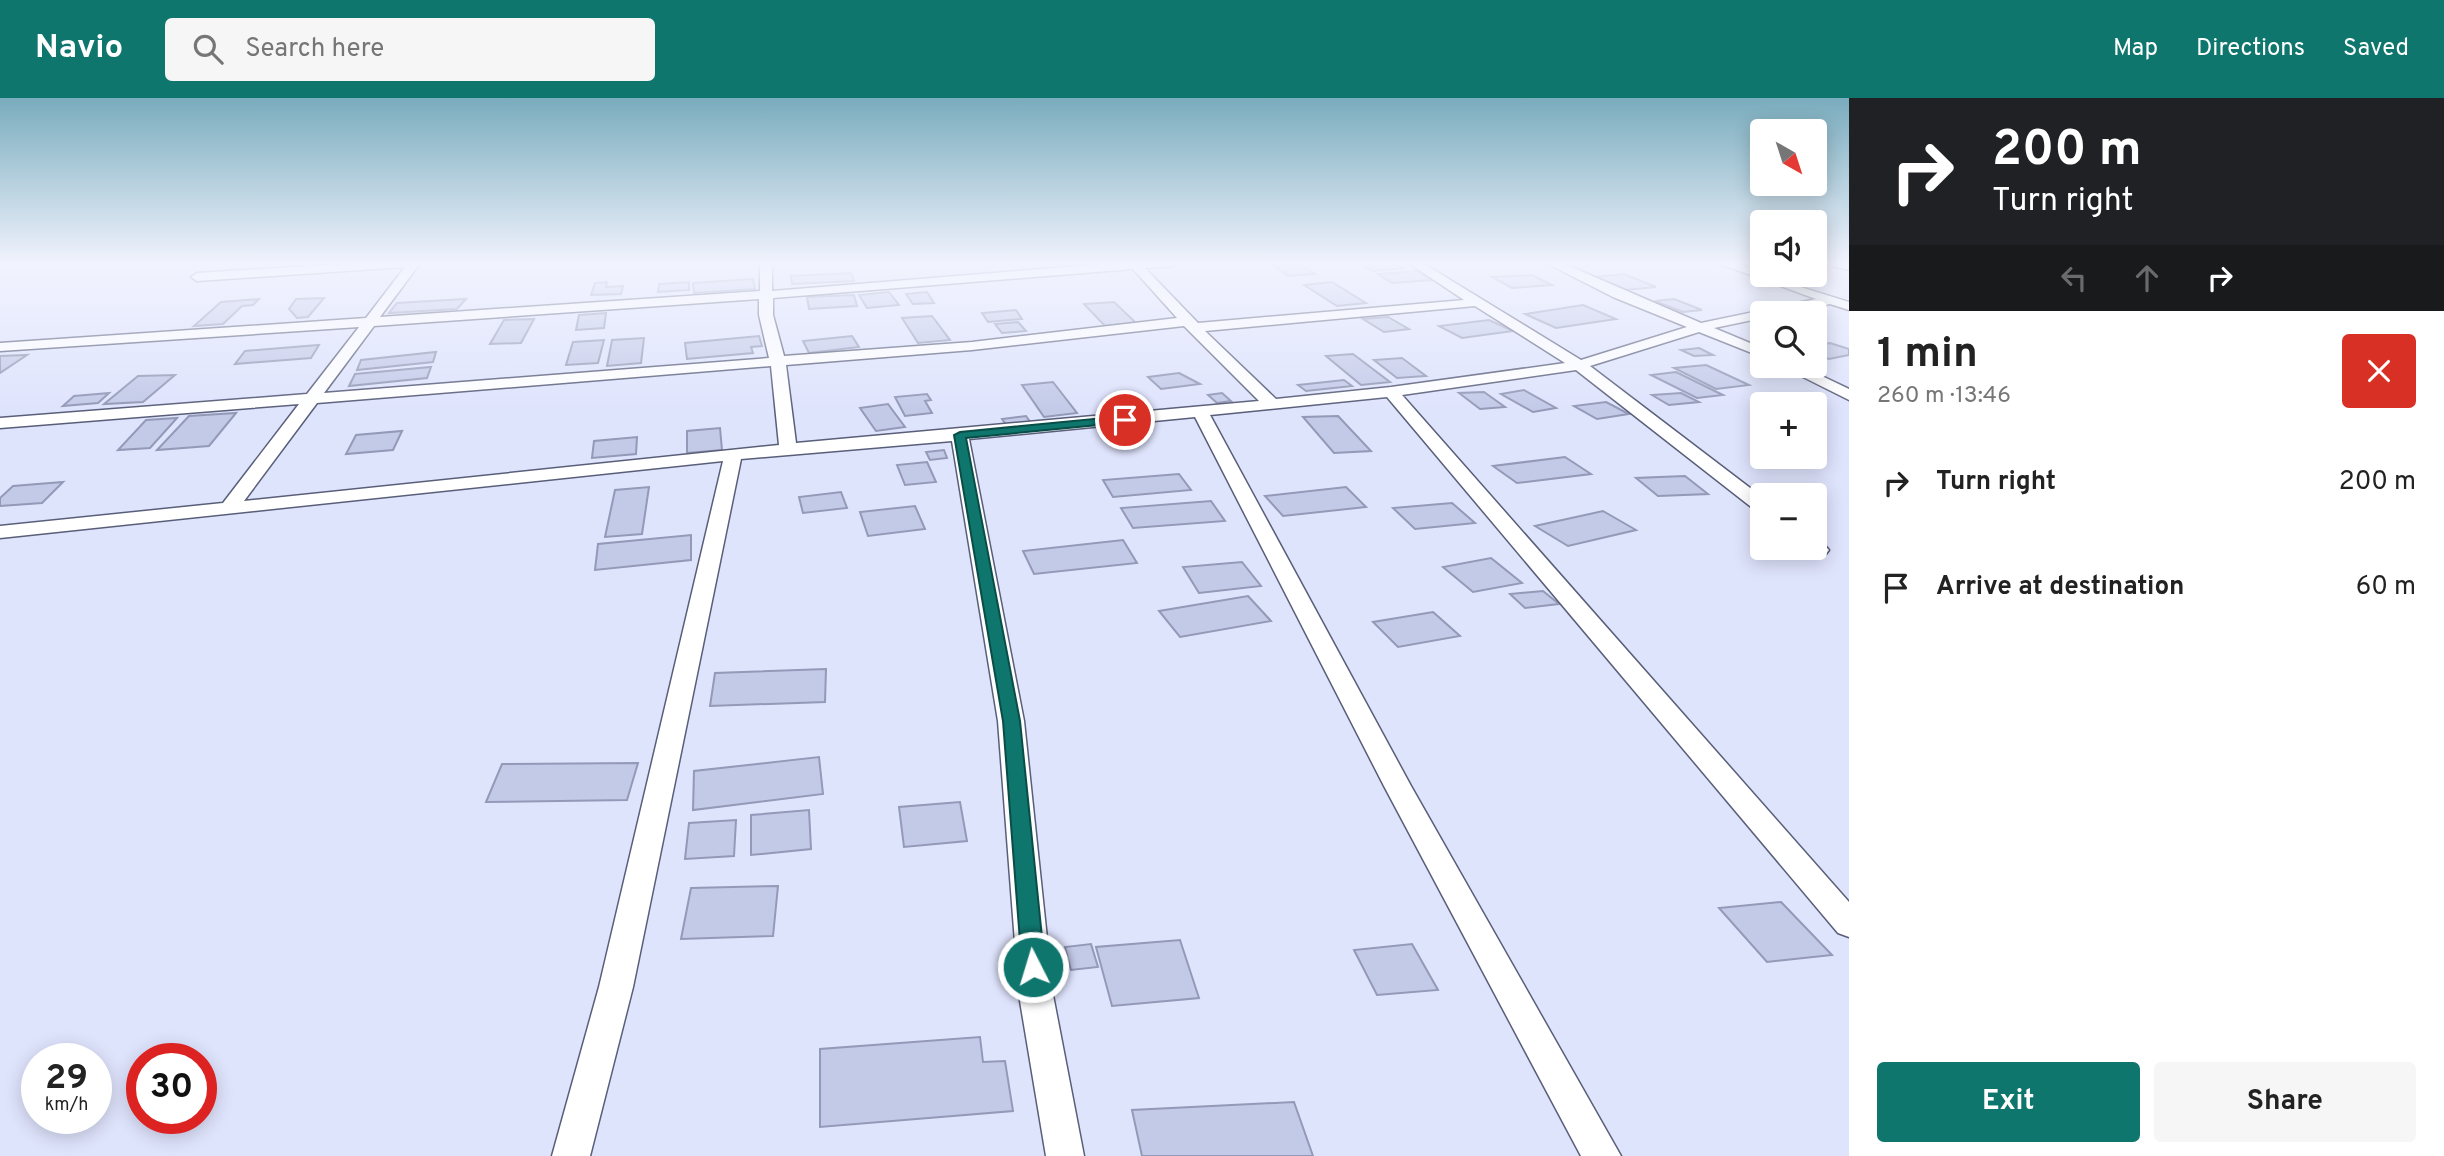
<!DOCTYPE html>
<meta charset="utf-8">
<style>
:root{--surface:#fff;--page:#f6f6f6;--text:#222;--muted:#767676;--accent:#0f766e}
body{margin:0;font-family:Overpass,sans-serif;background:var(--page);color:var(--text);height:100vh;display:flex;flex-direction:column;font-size:26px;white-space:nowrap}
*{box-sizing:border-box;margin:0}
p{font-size:23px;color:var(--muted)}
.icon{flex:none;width:38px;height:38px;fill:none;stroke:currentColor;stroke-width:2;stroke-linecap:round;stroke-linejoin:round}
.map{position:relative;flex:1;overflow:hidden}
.sheet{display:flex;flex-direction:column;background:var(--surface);width:595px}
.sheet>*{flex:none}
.banner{background:#202124;color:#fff;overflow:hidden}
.needle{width:46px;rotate:141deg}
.tools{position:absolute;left:1750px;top:21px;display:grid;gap:14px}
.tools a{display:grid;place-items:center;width:77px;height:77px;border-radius:7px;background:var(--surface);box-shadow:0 4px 18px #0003;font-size:35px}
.speed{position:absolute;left:21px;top:945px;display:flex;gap:14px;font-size:35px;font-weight:700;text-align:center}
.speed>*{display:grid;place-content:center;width:91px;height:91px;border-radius:50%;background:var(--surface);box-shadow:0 4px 18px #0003;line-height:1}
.speed small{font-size:18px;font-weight:400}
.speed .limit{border:10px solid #d22;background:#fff;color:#111}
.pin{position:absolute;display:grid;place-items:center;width:60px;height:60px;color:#fff;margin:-30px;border:4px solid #fff;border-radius:50%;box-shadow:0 2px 7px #0007}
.me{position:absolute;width:77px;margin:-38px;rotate:355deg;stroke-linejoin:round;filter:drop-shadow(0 0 5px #0008)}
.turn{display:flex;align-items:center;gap:24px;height:147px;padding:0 28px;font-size:32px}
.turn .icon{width:91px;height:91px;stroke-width:2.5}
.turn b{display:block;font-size:49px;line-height:60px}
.lanes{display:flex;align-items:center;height:66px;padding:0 28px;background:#0003;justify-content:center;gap:35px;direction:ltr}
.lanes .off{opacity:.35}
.round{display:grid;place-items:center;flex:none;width:74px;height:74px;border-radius:7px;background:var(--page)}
.overview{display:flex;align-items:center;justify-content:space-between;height:119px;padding:0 28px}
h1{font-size:42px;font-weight:700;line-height:52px}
.action{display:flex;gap:14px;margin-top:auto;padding:14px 28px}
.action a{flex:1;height:80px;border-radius:7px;background:var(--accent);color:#fff;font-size:28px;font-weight:700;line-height:80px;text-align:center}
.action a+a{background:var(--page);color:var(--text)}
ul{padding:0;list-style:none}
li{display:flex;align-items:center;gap:21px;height:105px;padding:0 28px}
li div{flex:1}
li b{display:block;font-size:26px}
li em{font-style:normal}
header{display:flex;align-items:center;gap:42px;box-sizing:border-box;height:98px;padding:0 35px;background:var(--accent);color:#fff}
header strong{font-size:33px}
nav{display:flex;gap:38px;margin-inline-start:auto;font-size:24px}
.search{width:490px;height:63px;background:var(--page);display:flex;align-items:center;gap:18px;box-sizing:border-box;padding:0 24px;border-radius:7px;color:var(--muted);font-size:26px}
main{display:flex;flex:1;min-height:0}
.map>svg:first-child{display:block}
.building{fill:#c3cae8;stroke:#9399b6;stroke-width:2}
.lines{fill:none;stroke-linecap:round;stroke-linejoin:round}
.minor-casing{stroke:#595e79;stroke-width:3}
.minor{fill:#fff;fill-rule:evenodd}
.route{fill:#0f766e;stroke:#0a4d48;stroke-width:2}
</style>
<header>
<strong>Navio</strong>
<div class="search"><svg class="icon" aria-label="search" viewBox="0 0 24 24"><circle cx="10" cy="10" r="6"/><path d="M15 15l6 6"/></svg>Search here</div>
<nav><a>Map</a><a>Directions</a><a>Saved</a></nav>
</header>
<main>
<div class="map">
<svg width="1849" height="1058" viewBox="0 0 1849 1058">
<rect width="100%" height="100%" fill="#dfe4fd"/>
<!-- building -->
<g class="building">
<polygon points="1392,164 1404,170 1373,173 1359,166"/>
<polygon points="1298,165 1315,176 1288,178 1272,166"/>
<polygon points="1418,173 1433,182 1392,185 1378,176"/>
<polygon points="851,175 854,183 792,186 791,178"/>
<polygon points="1624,176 1656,189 1626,192 1594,179"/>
<polygon points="1532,177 1552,187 1512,190 1492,179"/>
<polygon points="753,181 755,191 694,195 693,185"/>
<polygon points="607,184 606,189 623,188 621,196 591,197 595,185"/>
<polygon points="689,184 689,192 658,194 659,186"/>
<polygon points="1332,184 1366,205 1337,208 1304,187"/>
<polygon points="889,194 899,207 867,210 859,197"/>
<polygon points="927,194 934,205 913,206 906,196"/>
<polygon points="854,197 857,208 809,211 807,199"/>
<polygon points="324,200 308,219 297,220 289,211 296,201"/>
<polygon points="259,201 253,207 242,208 223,226 194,228 221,204"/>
<polygon points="466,201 457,211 389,215 397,205"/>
<polygon points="1674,201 1702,212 1683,214 1655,203"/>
<polygon points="1114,204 1136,225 1105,228 1084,206"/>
<polygon points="1583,207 1616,221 1556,230 1525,216"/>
<polygon points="1016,212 1022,221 988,224 982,215"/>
<polygon points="606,215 604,230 576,232 579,217"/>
<polygon points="932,218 950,242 918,245 902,220"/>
<polygon points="1388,219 1409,231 1384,234 1363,221"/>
<polygon points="534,221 521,245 490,246 504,222"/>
<polygon points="1489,222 1513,233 1462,240 1439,228"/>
<polygon points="1018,224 1026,233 1002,235 995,226"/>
<polygon points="759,238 762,248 751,249 753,255 687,261 685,245"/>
<polygon points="852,238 859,249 809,255 803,243"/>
<polygon points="644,240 641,265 607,268 612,242"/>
<polygon points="604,242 598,265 566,267 573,244"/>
<polygon points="1830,245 1849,251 1849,257 1829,261 1815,256 1815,248"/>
<polygon points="319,247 311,260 235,266 245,253"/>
<polygon points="1699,250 1713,257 1694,258 1681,252"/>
<polygon points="436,254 433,264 357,272 361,262"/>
<polygon points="1353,256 1390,284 1361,287 1326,258"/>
<polygon points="27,257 0,275 0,258"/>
<polygon points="1402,260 1426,278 1397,280 1374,262"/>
<polygon points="1706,267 1749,287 1716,291 1674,270"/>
<polygon points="431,269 427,280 349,288 355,276"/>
<polygon points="1676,274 1723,297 1697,300 1651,277"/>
<polygon points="1179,275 1200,286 1161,291 1148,279"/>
<polygon points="175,277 143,304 104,306 138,278"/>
<polygon points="1344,282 1352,288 1306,293 1298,287"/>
<polygon points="1053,284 1077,315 1044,319 1022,287"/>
<polygon points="1524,292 1556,310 1533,314 1501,296"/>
<polygon points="1484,294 1505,309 1480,311 1459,295"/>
<polygon points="109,295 98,305 63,308 74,298"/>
<polygon points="1222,295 1231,303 1217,305 1208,297"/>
<polygon points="1681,295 1699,304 1669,307 1652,297"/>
<polygon points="927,296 931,302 925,303 932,315 905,318 895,299"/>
<polygon points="1606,304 1629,316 1597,321 1574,308"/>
<polygon points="888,306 905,329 876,333 860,310"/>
<polygon points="236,315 209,348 157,352 189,318"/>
<polygon points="1026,318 1031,325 1007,328 1002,321"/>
<polygon points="1338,318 1371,353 1334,355 1303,319"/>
<polygon points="177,320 150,350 118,352 146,322"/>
<polygon points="720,330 722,352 687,355 687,333"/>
<polygon points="402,333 393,352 346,356 356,337"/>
<polygon points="637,339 636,356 592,360 594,343"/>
<polygon points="944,352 947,360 930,362 926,354"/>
<polygon points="1565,359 1591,376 1517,385 1493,368"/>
<polygon points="927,364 936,384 905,387 897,367"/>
<polygon points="1179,376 1191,392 1113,399 1103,382"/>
<polygon points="1685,378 1708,396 1658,398 1636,380"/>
<polygon points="63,384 42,405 0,408 0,400 13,388"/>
<polygon points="649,389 642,436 605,439 615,392"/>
<polygon points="1346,389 1366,409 1283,418 1265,398"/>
<polygon points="841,394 847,410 803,415 799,399"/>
<polygon points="1211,403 1225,423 1133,430 1121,410"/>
<polygon points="1452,405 1475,425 1415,431 1393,410"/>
<polygon points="915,408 925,431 868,438 860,414"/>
<polygon points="1603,413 1636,432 1568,448 1535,428"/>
<polygon points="691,437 691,462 595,472 598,446"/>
<polygon points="1123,442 1137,465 1034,476 1023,453"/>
<polygon points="1491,460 1522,485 1473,494 1443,469"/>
<polygon points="1242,464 1261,488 1199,495 1183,469"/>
<polygon points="1543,493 1559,506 1525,510 1510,496"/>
<polygon points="1248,498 1271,523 1180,539 1159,513"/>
<polygon points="1433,514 1460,538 1398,549 1373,524"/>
<polygon points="826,571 825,604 710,608 715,575"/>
<polygon points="819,659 823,696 693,712 694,673"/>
<polygon points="638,665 627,702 486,704 502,666"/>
<polygon points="960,704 967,743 904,749 899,709"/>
<polygon points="809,712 811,751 751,757 751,717"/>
<polygon points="736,722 734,758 685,761 689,725"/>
<polygon points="778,788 773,838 681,841 691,790"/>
<polygon points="1781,804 1832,857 1767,864 1719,810"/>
<polygon points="1180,842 1199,900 1112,908 1096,849"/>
<polygon points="1091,846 1098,869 1071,872 1065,849"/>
<polygon points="1412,846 1438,892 1377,897 1354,852"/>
<polygon points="980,939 983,964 1005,963 1013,1013 820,1029 820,951"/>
<polygon points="1294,1004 1313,1058 1142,1058 1132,1012"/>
</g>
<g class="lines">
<!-- minor casing -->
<g class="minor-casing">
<g id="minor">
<path d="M 373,164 L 421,164 L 380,219 L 760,193 L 760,164 L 772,164 L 772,193 L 1127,164 L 1178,164 L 1172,168 L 1145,170 L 1198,225 L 1464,202 L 1407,164 L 1421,164 L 1581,262 L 1687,229 L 1613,199 L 1544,164 L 1560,164 L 1701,225 L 1816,201 L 1715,164 L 1733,164 L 1762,174 L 1762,177 L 1849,204 L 1849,212 L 1830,206 L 1786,215 L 1762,215 L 1762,220 L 1714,230 L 1762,250 L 1762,259 L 1699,234 L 1590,268 L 1762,399 L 1762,414 L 1755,412 L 1576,272 L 1402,297 L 1849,804 L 1849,839 L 1838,835 L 1387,299 L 1210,317 L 1411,688 L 1621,1058 L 1581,1058 L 1384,688 L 1195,319 L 969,341 L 1024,623 L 1053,897 L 1084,1058 L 1046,1058 L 1019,897 L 998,623 L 952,343 L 741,361 L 633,889 L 590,1058 L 552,1058 L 599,889 L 723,363 L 0,440 L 0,428 L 223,405 L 299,306 L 0,330 L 0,320 L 307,296 L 359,229 L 0,253 L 0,245 L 366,220 L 405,169 L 197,183 L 191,179 L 197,175 ZM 1133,171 L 1177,220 L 972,244 L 784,258 L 773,217 L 773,200 ZM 759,201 L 759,217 L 769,260 L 324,295 L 374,228 ZM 1475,208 L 1565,265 L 1391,289 L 1276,301 L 1205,233 ZM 1184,228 L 1259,303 L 796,345 L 786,267 L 972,252 ZM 771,268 L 779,347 L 244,403 L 317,305 Z"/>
<polygon points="1827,164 1849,164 1849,172 1829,167"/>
<polygon points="1781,268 1801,268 1849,291 1849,302"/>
<polygon points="1815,442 1822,444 1829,452 1826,456 1819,458 1806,450 1815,450"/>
</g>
</g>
<!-- minor -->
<use href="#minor" class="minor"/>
</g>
<!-- sky -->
<linearGradient id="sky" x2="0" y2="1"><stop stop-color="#79acbd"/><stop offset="0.53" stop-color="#f1f3fe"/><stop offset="1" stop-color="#f1f3fe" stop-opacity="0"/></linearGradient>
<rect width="1849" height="312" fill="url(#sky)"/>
<!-- route -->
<polygon class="route" points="1125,318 1130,322 1129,324 966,340 1020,623 1045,869 1041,876 1033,879 1025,876 1022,869 1003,623 954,337 960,334"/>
</svg>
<div class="tools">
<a><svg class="needle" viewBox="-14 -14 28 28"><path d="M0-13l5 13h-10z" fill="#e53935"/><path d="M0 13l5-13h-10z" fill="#767676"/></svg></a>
<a><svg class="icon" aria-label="sound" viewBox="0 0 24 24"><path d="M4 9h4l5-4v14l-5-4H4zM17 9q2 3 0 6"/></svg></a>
<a><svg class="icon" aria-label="search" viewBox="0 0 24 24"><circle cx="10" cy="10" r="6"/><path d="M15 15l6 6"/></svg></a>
<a>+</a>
<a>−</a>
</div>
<div class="speed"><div>29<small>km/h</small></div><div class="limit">30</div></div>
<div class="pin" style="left:1125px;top:322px;background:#d93025"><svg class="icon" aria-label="arrive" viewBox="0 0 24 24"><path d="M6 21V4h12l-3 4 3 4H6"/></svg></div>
<svg class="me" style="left:1033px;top:869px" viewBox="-20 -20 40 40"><circle r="17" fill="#0f766e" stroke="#fff" stroke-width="3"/><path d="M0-11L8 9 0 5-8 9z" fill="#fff"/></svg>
</div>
<section class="sheet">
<div class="banner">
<div class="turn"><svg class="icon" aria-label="right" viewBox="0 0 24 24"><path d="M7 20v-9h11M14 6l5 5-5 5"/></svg><div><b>200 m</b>Turn right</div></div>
<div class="lanes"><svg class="icon off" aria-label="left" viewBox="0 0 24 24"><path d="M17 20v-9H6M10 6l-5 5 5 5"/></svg><svg class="icon off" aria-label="ahead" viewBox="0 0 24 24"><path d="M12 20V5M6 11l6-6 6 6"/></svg><svg class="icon" aria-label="right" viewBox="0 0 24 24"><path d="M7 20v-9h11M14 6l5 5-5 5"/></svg></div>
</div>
<div class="overview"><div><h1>1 min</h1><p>260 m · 13:46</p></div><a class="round" style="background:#d93025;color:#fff"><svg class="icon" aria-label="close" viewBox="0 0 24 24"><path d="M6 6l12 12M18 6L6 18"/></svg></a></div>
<ul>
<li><svg class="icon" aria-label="right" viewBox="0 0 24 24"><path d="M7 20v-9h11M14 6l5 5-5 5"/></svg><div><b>Turn right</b></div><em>200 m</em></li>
<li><svg class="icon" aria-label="arrive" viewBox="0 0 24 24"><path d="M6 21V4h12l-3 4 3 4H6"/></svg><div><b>Arrive at destination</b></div><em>60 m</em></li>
</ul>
<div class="action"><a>Exit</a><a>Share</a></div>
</section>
</main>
